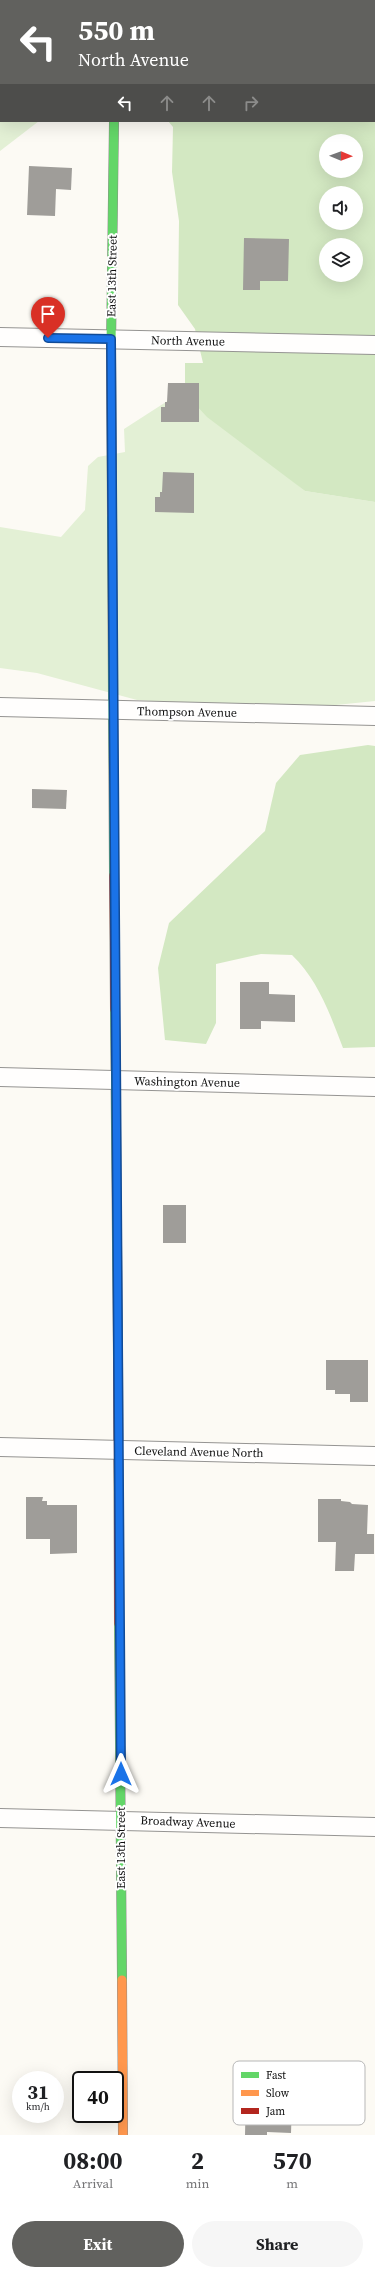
<!DOCTYPE html>
<style>
:root{--surface:#fff;--page:#f6f6f6;--text:#202124;--muted:#757577;--accent:#61615e}
body{margin:0;font-family:"Source Serif 4",serif;background:var(--page);color:var(--text);height:100vh;display:flex;flex-direction:column;font-size:15px;white-space:nowrap}
*{box-sizing:border-box;margin:0}
p{font-size:13px;color:var(--muted)}
.icon{flex:none;width:22px;height:22px;fill:none;stroke:currentColor;stroke-width:2;stroke-linecap:round;stroke-linejoin:round}
.map{position:relative;height:2135px;overflow:hidden}
.sheet{display:flex;flex-direction:column;background:var(--surface);flex:1}
.sheet>*{flex:none}
.banner{position:absolute;left:0px;top:0px;width:375px;height:122px;box-shadow:0 4px 16px #0002;background:#61615e;color:#fff;overflow:hidden}
.needle{width:26px;rotate:91deg}
.controls{position:absolute;left:319px;top:134px;display:grid;gap:8px}
.controls a{display:grid;place-items:center;width:44px;height:44px;border-radius:50%;background:var(--surface);box-shadow:0 4px 16px #0002;font-size:20px}
.speed{position:absolute;left:12px;top:2071px;display:flex;gap:8px;font-size:20px;font-weight:700;text-align:center}
.speed>*{display:grid;place-content:center;width:52px;height:52px;border-radius:50%;background:var(--surface);box-shadow:0 4px 16px #0002;line-height:1}
.speed small{font-size:10px;font-weight:400}
.speed .limit{border:2px solid #111;border-radius:6px;background:#fff;color:#111}
.pin{position:absolute;display:grid;place-items:center;width:34px;height:34px;color:#fff;margin:-41px -17px;border-radius:50% 50% 50% 0;rotate:-45deg;box-shadow:0 0 4px #0007}
.pin .icon{rotate:45deg}
.me{position:absolute;width:44px;margin:-22px;rotate:0deg;stroke-linejoin:round;filter:drop-shadow(0 0 3px #0008)}
.turn{display:flex;align-items:center;gap:14px;height:84px;padding:0 12px;font-size:18px}
.turn .icon{width:52px;height:52px;stroke-width:2.5}
.turn b{display:block;font-size:28px;line-height:34px}
.lanes{display:flex;align-items:center;height:38px;padding:0 12px;background:#0003;justify-content:center;gap:20px;direction:ltr}
.lanes .off{opacity:.35}
.eta{display:flex;justify-content:space-evenly;align-items:center;height:68px;text-align:center}
.eta b{font-size:24px;font-weight:700;line-height:28px}
.button{display:flex;gap:8px;margin-top:auto;padding:8px 12px}
.button a{flex:1;height:46px;border-radius:24px;background:var(--accent);color:#fff;font-size:16px;font-weight:700;line-height:46px;text-align:center}
.button a+a{background:var(--page);color:var(--text)}
.map>svg:first-child{display:block}
.green{fill:#e3f0d5}
.forest{fill:#d3e8c2;fill-rule:evenodd}
.building{fill:#9f9d99}
.lines{fill:none;stroke-linecap:round;stroke-linejoin:round}
.street-casing{stroke:#959492;stroke-width:20}
.fast-casing{stroke:#8c8b88;stroke-width:10}
.slow-casing{stroke:#8c8b88;stroke-width:10}
.jam-casing{stroke:#8c8b88;stroke-width:10}
.street{stroke:#fffefd;stroke-width:18}
.fast{stroke:#63d668;stroke-width:9}
.slow{stroke:#ff974d;stroke-width:9}
.jam{stroke:#b3261e;stroke-width:9}
.route-casing{stroke:#114b97;stroke-width:10}
.route{stroke:#1a73e8;stroke-width:7}
.labels{text-anchor:middle;dominant-baseline:central;stroke-width:4;stroke-linejoin:round;paint-order:stroke}
.street-label{font-size:12px;fill:#0e0e0e;stroke:#fff}
.key{fill:#fff;stroke:#b7b7b7;stroke-width:1}
.key-label{font-size:11px;fill:#0e0e0e}
</style>
<div class="map">
<svg width="375" height="2135" viewBox="0 0 375 2135">
<rect width="100%" height="100%" fill="#fcfaf4"/>
<!-- green -->
<g class="green">
<polygon points="0,43 1,121 39,121 0,151"/>
<polygon points="183,391 305,491 375,502 375,701 287,710 137,700 37,673 0,668 0,527 61,537 85,510 88,466 98,457 125,452 124,429"/>
</g>
<!-- forest -->
<g class="forest">
<path d="M 198,0 L 375,0 L 375,502 L 305,491 L 207,417 L 183,391 L 185,390 L 185,363 L 203,363 L 195,329 L 178,305 L 179,221 L 172,172 L 173,127 L 168,121 L 374,121 L 374,1 L 195,1 ZM 326,141 L 356,141 L 356,171 L 326,171 ZM 326,193 L 356,193 L 356,223 L 326,223 ZM 326,245 L 356,245 L 356,275 L 326,275 Z"/>
<path d="M 368,745 L 375,746 L 375,1047 L 343,1048 C 330,1014 318,980 292,955 L 261,954 L 216,964 L 216,1023 L 206,1044 L 165,1040 L 158,968 L 169,923 L 265,831 L 276,783 L 300,755 Z"/>
</g>
<!-- building -->
<g class="building">
<polygon points="29,166 72,168 71,190 56,189 55,216 27,215"/>
<polygon points="244,238 289,239 288,281 260,281 260,290 243,290"/>
<polygon points="168,383 199,383 199,422 161,422 161,407 165,407 165,402 167,402"/>
<polygon points="163,472 194,473 194,513 155,512 155,497 160,497 160,492 162,492"/>
<polygon points="32,789 67,790 66,809 32,808"/>
<polygon points="240,982 269,982 269,994 295,995 295,1022 261,1021 261,1029 240,1029"/>
<rect x="163" y="1205" width="23" height="38"/>
<polygon points="326,1360 368,1360 368,1402 350,1402 350,1394 335,1394 335,1390 326,1390"/>
<polygon points="26,1497 43,1497 42,1501 47,1501 47,1505 77,1505 77,1553 50,1554 50,1539 26,1539"/>
<polygon points="318,1499 341,1499 341,1501 350,1502 352,1504 368,1505 367,1534 374,1534 374,1554 355,1554 354,1571 335,1571 336,1542 318,1542"/>
<polygon points="246,2089 267,2089 266,2101 292,2101 291,2133 267,2132 267,2135 245,2135"/>
</g>
<g class="lines">
<!-- street casing -->
<g class="street-casing">
<g id="street">
<polyline points="115,1 115,0"/>
<polyline points="0,337 375,345"/>
<polyline points="0,707 375,716"/>
<polyline points="0,1077 375,1087"/>
<polyline points="0,1447 375,1456"/>
<polyline points="0,1818 375,1827"/>
</g>
</g>
<!-- fast casing -->
<g class="fast-casing">
<g id="fast">
<polyline points="111,347 114,121"/>
<polyline points="112,515 114,875"/>
<polyline points="115,1010 118,1359"/>
<polyline points="119,1624 122,1980"/>
</g>
</g>
<!-- slow casing -->
<g class="slow-casing">
<g id="slow">
<polyline points="111,347 112,515"/>
<polyline points="122,1980 123,2135"/>
</g>
</g>
<!-- jam casing -->
<g class="jam-casing">
<g id="jam">
<polyline points="114,875 115,1010"/>
<polyline points="118,1359 119,1624"/>
</g>
</g>
<!-- street -->
<use href="#street" class="street"/>
<!-- fast -->
<use href="#fast" class="fast"/>
<!-- slow -->
<use href="#slow" class="slow"/>
<!-- jam -->
<use href="#jam" class="jam"/>
</g>
<g class="lines">
<!-- route casing -->
<g class="route-casing">
<polyline id="route" points="48,338 111,339 121,1774"/>
</g>
<!-- route -->
<use href="#route" class="route"/>
</g>
<g class="labels">
<!-- street labels -->
<g class="street-label">
<text transform="translate(112 276) rotate(-89)">East 13th Street</text>
<text transform="translate(188 341) rotate(1)">North Avenue</text>
<text transform="translate(187 712) rotate(1)">Thompson Avenue</text>
<text transform="translate(187 1082) rotate(1)">Washington Avenue</text>
<text transform="translate(199 1452) rotate(1)">Cleveland Avenue North</text>
<text transform="translate(188 1822) rotate(2)">Broadway Avenue</text>
<text transform="translate(121 1848) rotate(-90)">East 13th Street</text>
</g>
</g>
<!-- legend -->
<rect x="233" y="2061" width="132" height="64" rx="6" class="key"/>
<rect x="241" y="2072" width="18" height="6" fill="#63d668"/>
<rect x="241" y="2090" width="18" height="6" fill="#ff974d"/>
<rect x="241" y="2108" width="18" height="6" fill="#b3261e"/>
<g class="key-label">
<text x="266" y="2079">Fast</text>
<text x="266" y="2097">Slow</text>
<text x="266" y="2115">Jam</text>
</g>
</svg>
<div class="controls">
<a><svg class="needle" viewBox="-14 -14 28 28"><path d="M0-13l5 13h-10z" fill="#e53935"/><path d="M0 13l5-13h-10z" fill="#757577"/></svg></a>
<a><svg class="icon" aria-label="sound" viewBox="0 0 24 24"><path d="M4 9h4l5-4v14l-5-4H4zM17 9q2 3 0 6"/></svg></a>
<a><svg class="icon" aria-label="layers" viewBox="0 0 24 24"><path d="M12 4l9 5-9 5-9-5zM3 14l9 5 9-5"/></svg></a>
</div>
<div class="speed"><div>31<small>km/h</small></div><div class="limit">40</div></div>
<div class="pin" style="left:48px;top:338px;background:#d93025"><svg class="icon" aria-label="arrive" viewBox="0 0 24 24"><path d="M6 21V4h12l-3 4 3 4H6"/></svg></div>
<svg class="me" style="left:121px;top:1774px" viewBox="-20 -20 40 40"><path d="M0-17L14 15 0 8-14 15z" fill="#1a73e8" stroke="#fff" stroke-width="4"/></svg>
<div class="banner">
<div class="turn"><svg class="icon" aria-label="left" viewBox="0 0 24 24"><path d="M17 20v-9H6M10 6l-5 5 5 5"/></svg><div><b>550 m</b>North Avenue</div></div>
<div class="lanes"><svg class="icon" aria-label="left" viewBox="0 0 24 24"><path d="M17 20v-9H6M10 6l-5 5 5 5"/></svg><svg class="icon off" aria-label="ahead" viewBox="0 0 24 24"><path d="M12 20V5M6 11l6-6 6 6"/></svg><svg class="icon off" aria-label="ahead" viewBox="0 0 24 24"><path d="M12 20V5M6 11l6-6 6 6"/></svg><svg class="icon off" aria-label="right" viewBox="0 0 24 24"><path d="M7 20v-9h11M14 6l5 5-5 5"/></svg></div>
</div>
</div>
<section class="sheet">
<div class="eta">
<div><b>08:00</b><p>Arrival</p></div>
<div><b>2</b><p>min</p></div>
<div><b>570</b><p>m</p></div>
</div>
<div class="button"><a>Exit</a><a>Share</a></div>
</section>
